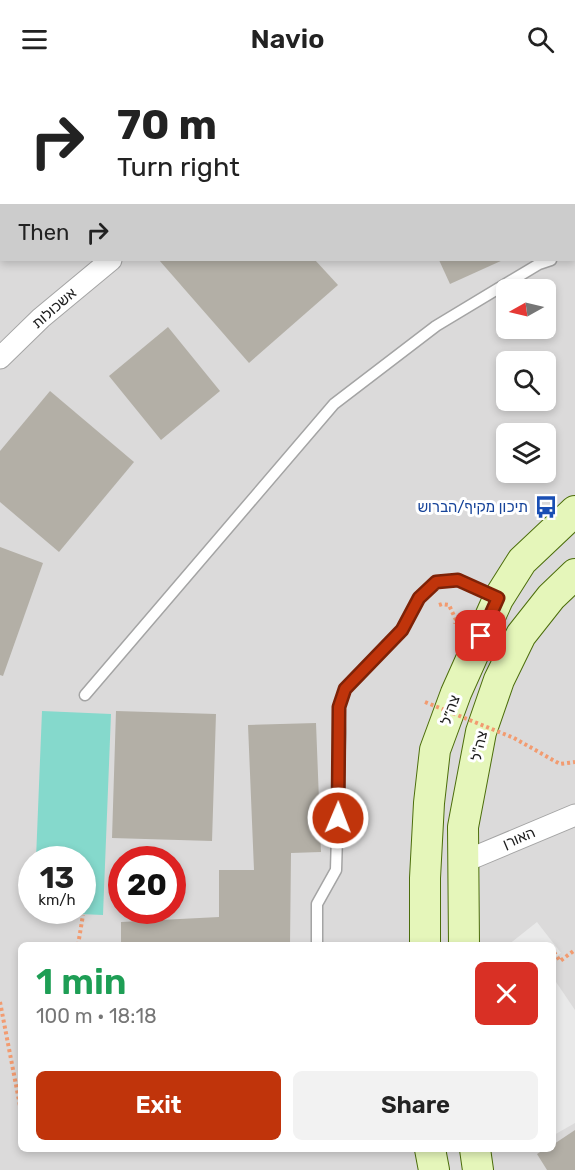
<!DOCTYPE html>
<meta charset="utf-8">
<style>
:root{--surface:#fff;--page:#f2f2f2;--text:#222;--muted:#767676;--accent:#c0340b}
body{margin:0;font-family:Rubik,Heebo,sans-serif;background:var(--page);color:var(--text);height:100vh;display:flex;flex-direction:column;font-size:22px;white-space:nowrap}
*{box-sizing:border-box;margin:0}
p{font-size:20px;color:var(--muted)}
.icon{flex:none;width:33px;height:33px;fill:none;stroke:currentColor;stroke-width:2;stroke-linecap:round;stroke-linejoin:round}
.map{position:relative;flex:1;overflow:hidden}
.details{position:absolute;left:18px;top:864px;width:538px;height:210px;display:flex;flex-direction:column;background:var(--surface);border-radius:9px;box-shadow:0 3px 9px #0003}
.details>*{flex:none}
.hud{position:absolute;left:0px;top:0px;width:576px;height:183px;box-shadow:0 3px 9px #0003;background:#fff;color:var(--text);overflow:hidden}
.needle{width:39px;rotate:262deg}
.tools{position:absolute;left:496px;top:201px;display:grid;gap:12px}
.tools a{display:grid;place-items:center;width:60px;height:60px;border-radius:9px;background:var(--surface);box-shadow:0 3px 9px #0003;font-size:30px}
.speed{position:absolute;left:18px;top:768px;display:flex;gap:12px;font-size:30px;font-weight:700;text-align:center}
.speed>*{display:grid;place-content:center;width:78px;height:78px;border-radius:50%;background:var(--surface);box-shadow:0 3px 9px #0003;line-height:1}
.speed small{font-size:15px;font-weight:400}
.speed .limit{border:9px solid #d22;background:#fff;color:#111}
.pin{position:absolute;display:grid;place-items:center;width:51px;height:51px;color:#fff;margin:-26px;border-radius:12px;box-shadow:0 3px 9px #0006}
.me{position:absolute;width:66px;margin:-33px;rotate:1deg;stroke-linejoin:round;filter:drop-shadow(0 0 4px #0008)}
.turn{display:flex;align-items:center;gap:21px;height:126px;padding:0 18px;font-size:27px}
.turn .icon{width:78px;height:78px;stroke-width:2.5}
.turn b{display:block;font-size:42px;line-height:51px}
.then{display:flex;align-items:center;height:57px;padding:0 18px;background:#0003;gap:12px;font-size:22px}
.round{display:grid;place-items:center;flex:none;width:63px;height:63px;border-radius:9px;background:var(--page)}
.overview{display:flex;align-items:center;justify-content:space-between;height:102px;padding:0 18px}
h1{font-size:36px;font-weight:600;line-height:45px;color:#1e9e55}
.primary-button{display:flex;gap:12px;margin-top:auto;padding:12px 18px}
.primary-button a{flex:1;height:69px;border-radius:9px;background:var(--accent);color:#fff;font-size:24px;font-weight:600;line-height:69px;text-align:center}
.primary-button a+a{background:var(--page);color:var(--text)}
header{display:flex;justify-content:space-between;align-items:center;height:78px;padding:0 18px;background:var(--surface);font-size:27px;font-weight:600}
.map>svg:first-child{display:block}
.residential{fill:#dbdada;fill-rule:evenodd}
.pitch{fill:#85d9cc}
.parking{fill:#e9e9e9}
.building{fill:#b3afa6}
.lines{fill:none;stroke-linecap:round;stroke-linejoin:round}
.service-casing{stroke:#a4a4a4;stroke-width:13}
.minor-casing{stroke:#a4a4a4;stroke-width:23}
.secondary-casing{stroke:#4c6e0b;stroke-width:32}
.path{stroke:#f29b70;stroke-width:4;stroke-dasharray:3 3;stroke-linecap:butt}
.service{stroke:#fff;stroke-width:10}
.minor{stroke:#fff;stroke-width:21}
.secondary{stroke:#e5f6ba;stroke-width:30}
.path-bridge{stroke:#f29b70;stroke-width:4;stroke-dasharray:3 3;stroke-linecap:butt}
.route-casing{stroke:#7d2207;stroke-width:15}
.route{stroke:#c0340b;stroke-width:10}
.labels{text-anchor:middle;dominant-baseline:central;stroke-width:6;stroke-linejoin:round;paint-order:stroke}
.street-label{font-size:15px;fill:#1d1d1d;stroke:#fff}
.transit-label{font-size:15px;fill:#164399;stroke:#fff;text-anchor:end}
</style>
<header><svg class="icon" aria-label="menu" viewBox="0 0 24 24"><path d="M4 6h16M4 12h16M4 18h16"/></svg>Navio<svg class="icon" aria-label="search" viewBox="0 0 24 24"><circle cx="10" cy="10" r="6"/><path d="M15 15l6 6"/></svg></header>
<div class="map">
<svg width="575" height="1092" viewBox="0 0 575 1092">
<rect width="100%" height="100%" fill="#eeede3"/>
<!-- residential -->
<path class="residential" d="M 0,0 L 575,0 L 575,1092 L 0,1092 ZM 2,2 L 574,2 L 574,182 L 2,182 ZM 507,212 L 546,212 L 546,250 L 507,250 ZM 507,284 L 546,284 L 546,322 L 507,322 ZM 507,356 L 546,356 L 546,394 L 507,394 ZM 32,782 L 82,782 L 82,832 L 32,832 ZM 122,782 L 172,782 L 172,832 L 122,832 ZM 21,867 L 554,867 L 554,1071 L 21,1071 Z"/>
<!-- pitch -->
<polygon class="pitch" points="42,633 111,636 103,837 34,834 34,832 82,832 82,782 36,781"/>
<!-- parking -->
<g class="parking">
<polygon points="537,844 561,875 554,880 554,867 508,867"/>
<polygon points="554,901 575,932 575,1045 554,1057"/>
</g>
<!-- building -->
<g class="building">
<polygon points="159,182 315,182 338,207 249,285"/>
<polygon points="439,182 503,182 450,206"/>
<polygon points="168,249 220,313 161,362 109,298"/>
<polygon points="50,313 134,384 59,474 0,424 0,373"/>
<polygon points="0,469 43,485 3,598 0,597"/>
<polygon points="116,633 216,636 212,763 112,760"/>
<polygon points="316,645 321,774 291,775 290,867 121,867 121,844 219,839 219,792 254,792 248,647"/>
<polygon points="575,1052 575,1092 547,1092 537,1076 545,1071 554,1071 554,1066"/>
</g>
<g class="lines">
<!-- service casing -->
<g class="service-casing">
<g id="service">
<polyline points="0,164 2,162"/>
<polyline points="574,173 575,173"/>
<polyline points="85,617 334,326 436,248 539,186 551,182"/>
<polyline points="317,867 317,826 336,792 340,655 339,629 345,611 402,552 419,520 436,504 458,502 498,520"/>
</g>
</g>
<!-- minor casing -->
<g class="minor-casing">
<g id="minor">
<polyline points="293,2 294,0"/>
<polyline points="0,280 41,240 111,182"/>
<polyline points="463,784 575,737"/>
</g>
</g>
<!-- secondary casing -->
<g class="secondary-casing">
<g id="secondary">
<polyline points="425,867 425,800 429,725 435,672 456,615 498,521 522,483 575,433"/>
<polyline points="464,867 463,749 481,654 499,602 521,557 551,519 575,496"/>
<polyline points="430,1071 434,1092"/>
<polyline points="475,1071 478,1092"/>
</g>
</g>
<!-- path -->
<g class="path">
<polyline points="93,0 95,2"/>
<polyline points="25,2 26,0"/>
<polyline points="127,2 128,0"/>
<polyline points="0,38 2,36"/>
<polyline points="0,74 2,75"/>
<polyline points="439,527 442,526 449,527 456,542 455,546"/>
<polyline points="514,660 560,686 575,684"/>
<polyline points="78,867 83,837"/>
<polyline points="554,874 560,883 575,872"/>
<polyline points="0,924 21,1033"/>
</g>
<!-- service -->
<use href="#service" class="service"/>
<!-- minor -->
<use href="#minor" class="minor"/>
<!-- secondary -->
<use href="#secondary" class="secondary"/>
<!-- path-bridge -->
<polyline class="path-bridge" points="425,624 514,660"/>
</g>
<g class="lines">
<!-- route casing -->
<g class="route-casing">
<polyline id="route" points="338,740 339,629 345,611 402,552 419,520 436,504 458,502 498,520 481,558"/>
</g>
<!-- route -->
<use href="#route" class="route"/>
</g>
<!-- icons -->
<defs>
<g id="bus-bare" transform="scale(1.8)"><path d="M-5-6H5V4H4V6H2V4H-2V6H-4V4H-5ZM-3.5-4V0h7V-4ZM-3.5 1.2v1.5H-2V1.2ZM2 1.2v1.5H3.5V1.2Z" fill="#1a4fb4" stroke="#fff" stroke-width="2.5" paint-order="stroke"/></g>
</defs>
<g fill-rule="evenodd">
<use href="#bus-bare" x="546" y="429"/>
</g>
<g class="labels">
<!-- street labels -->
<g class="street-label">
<text transform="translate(54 230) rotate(-41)">אשכולות</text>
<text transform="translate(450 632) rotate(-70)">צה״ל</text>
<text transform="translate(479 668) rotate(-77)">צה"ל</text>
<text transform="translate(519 760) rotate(-23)">האורן</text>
</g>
<!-- transit labels -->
<g class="transit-label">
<text x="528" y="429">תיכון מקיף/הברוש</text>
</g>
</g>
</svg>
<div class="tools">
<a><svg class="needle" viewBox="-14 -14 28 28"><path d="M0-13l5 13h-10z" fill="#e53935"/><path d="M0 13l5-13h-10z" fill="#767676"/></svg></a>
<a><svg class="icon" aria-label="search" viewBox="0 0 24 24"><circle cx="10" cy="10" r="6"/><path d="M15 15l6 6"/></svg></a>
<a><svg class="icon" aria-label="layers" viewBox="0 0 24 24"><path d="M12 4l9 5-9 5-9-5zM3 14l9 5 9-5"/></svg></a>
</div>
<div class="speed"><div>13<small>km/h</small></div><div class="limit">20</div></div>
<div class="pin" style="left:481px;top:558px;background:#d93025"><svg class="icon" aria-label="arrive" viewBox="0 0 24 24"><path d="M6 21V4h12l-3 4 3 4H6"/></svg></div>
<svg class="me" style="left:338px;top:740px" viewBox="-20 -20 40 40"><circle r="17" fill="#c0340b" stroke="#fff" stroke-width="3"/><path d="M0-11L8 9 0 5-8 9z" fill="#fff"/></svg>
<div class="hud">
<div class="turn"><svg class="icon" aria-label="right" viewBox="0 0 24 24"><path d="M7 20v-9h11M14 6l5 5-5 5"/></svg><div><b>70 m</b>Turn right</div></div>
<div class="then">Then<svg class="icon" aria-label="right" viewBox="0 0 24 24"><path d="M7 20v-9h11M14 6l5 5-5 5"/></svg></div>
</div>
<section class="details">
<div class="overview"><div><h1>1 min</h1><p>100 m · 18:18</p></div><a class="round" style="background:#d93025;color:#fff"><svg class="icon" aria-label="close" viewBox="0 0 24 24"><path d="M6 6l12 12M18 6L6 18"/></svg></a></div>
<div class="primary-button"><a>Exit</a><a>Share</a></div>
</section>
</div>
